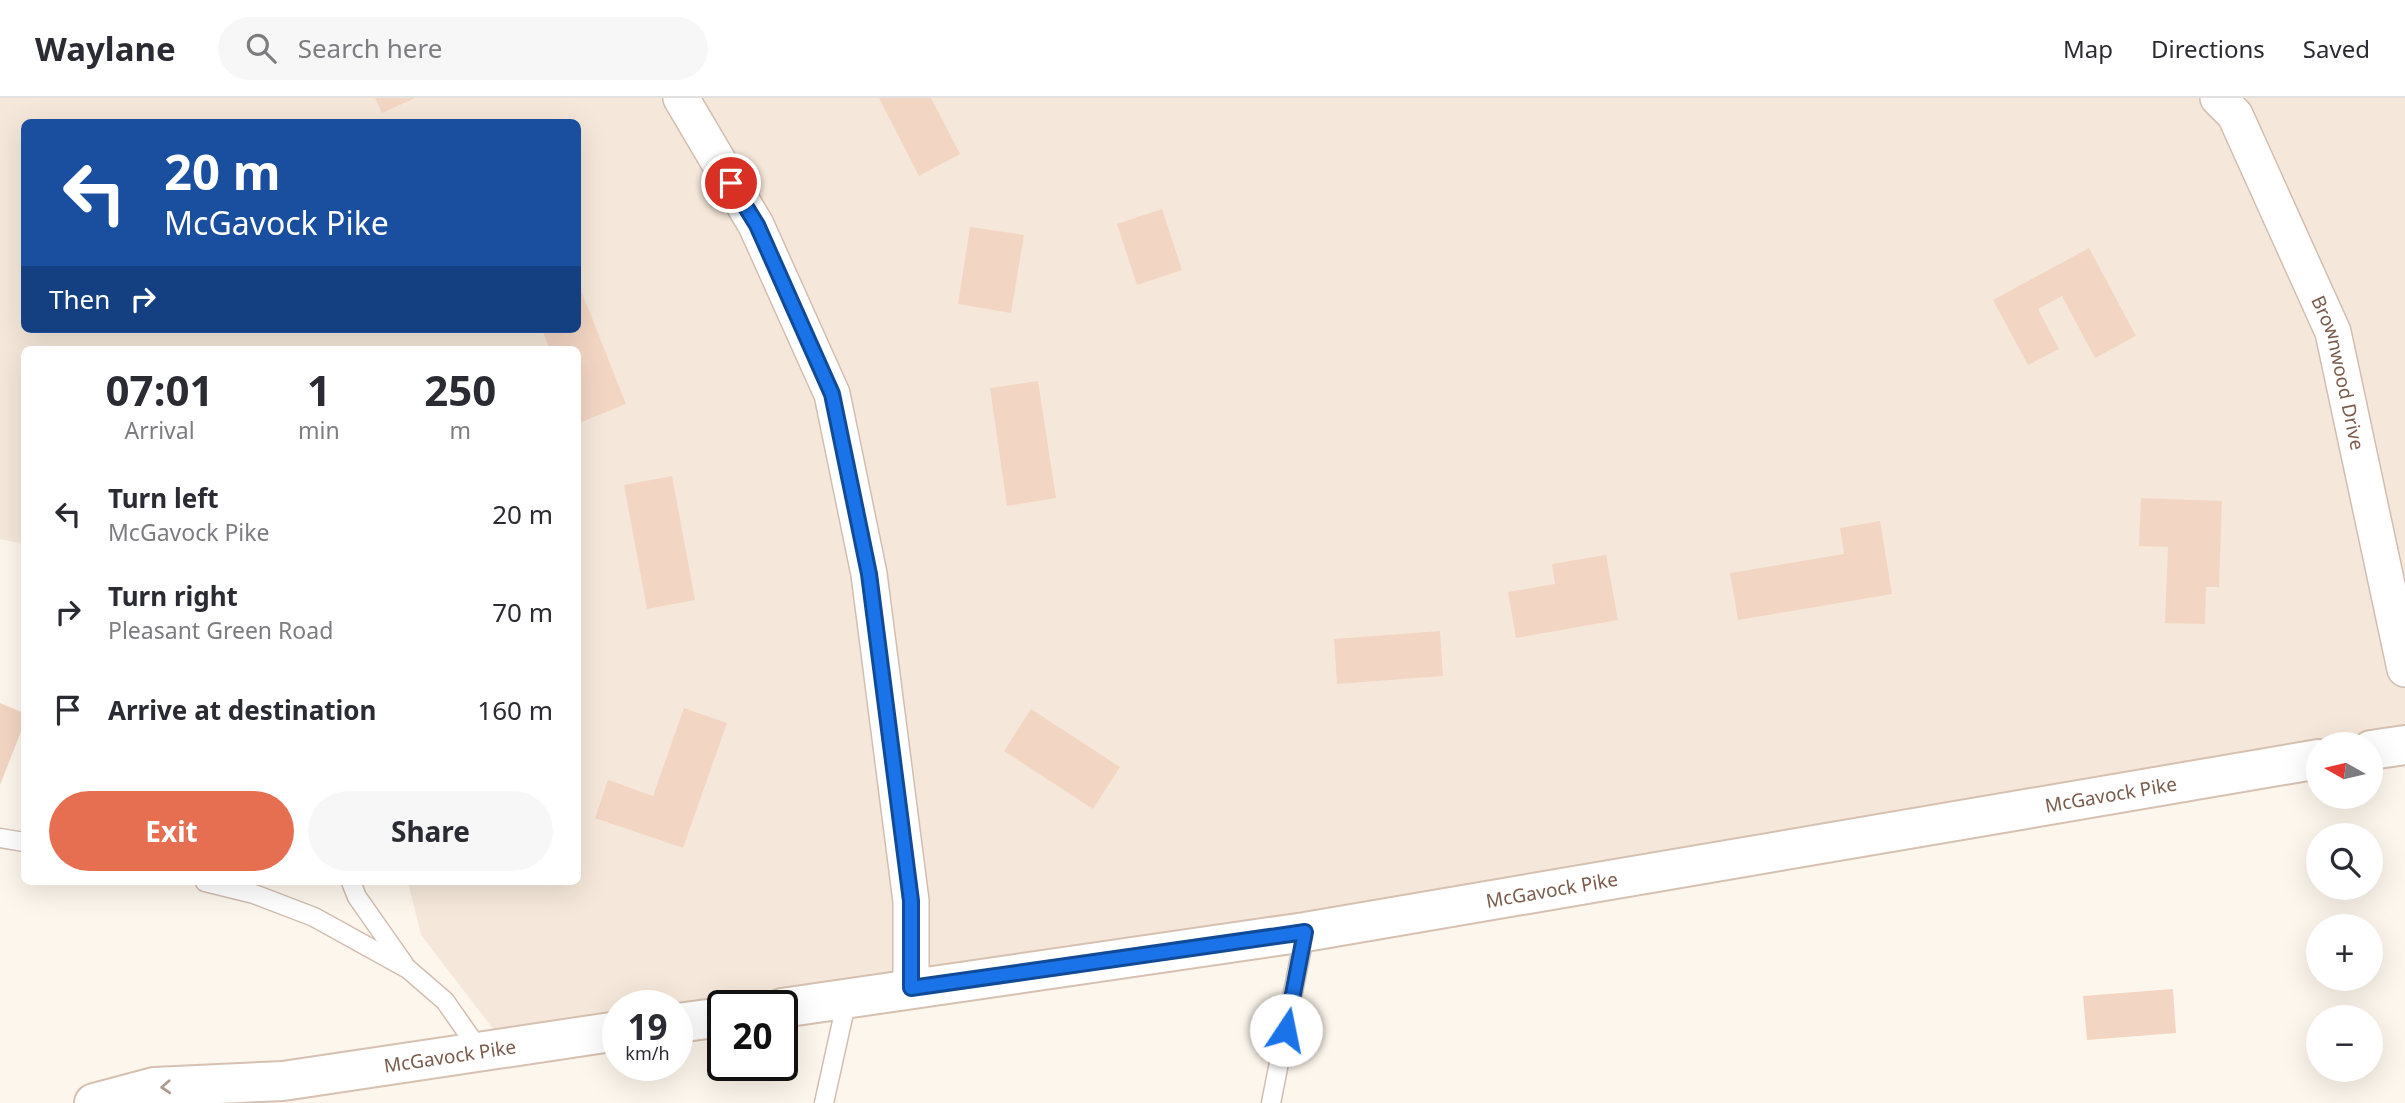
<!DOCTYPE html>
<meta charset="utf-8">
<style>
:root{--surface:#fff;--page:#f7f7f7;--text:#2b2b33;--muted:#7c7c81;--line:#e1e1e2;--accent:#e76f51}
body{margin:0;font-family:"Noto Sans",sans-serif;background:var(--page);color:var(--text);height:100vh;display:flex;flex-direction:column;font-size:26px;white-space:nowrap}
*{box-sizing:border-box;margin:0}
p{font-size:23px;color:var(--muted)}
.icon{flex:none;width:38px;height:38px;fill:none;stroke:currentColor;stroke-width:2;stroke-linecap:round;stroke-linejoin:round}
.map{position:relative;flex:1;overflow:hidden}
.sheet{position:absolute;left:21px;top:248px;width:560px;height:539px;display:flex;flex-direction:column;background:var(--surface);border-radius:10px;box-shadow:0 7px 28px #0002}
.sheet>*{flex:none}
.hud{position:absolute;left:21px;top:21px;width:560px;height:214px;border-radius:10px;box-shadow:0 7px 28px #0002;background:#1a4fa0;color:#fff;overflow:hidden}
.needle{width:46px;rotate:278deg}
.tools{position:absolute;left:2306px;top:634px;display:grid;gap:14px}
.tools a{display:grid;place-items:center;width:77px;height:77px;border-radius:50%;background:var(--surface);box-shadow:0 7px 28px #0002;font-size:35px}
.speed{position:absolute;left:602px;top:892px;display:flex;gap:14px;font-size:35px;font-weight:700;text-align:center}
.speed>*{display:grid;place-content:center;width:91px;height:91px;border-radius:50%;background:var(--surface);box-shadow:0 7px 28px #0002;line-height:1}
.speed small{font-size:18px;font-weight:400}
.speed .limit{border:4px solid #111;border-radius:10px;background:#fff;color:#111}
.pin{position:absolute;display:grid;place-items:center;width:60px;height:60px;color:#fff;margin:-30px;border:4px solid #fff;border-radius:50%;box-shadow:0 2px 7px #0007}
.me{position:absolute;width:77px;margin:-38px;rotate:11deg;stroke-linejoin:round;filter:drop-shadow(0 0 5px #0008)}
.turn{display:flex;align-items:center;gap:24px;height:147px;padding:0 28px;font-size:32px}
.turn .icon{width:91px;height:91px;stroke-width:2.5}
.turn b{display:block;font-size:49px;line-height:60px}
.then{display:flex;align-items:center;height:66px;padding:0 28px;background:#0003;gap:14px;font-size:26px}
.eta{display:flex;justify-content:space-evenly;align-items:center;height:119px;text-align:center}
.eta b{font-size:42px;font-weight:700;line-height:49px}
.cta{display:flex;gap:14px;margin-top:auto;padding:14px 28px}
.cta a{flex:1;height:80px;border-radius:42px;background:var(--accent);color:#fff;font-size:28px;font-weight:700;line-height:80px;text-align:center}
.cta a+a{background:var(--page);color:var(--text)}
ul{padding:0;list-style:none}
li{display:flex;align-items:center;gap:21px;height:98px;padding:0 28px}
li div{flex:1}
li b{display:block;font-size:26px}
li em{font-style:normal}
header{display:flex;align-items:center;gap:42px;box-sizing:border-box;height:98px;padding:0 35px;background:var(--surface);border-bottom:2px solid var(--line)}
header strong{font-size:33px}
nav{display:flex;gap:38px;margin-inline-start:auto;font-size:24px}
.search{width:490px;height:63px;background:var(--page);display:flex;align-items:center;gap:18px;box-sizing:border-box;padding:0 24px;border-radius:38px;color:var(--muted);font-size:26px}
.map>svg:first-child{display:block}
.residential{fill:#f5e8da;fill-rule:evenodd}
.building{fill:#f3d5c3}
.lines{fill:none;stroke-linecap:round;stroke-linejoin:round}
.lane-casing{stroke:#d1beb0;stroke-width:21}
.street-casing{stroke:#d1beb0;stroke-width:38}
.secondary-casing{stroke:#d6c0b0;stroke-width:42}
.lane{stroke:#fff;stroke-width:18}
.street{stroke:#fff;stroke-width:35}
.secondary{stroke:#fff;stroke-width:38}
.oneway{stroke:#af9d94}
.route-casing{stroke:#114b97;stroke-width:18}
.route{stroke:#1a73e8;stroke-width:12}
.labels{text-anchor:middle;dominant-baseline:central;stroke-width:5;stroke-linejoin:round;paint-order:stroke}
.street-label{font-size:19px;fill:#7a5c4d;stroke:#fffaf3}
</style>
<header>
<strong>Waylane</strong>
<div class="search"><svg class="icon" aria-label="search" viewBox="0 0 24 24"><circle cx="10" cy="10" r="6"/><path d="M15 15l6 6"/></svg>Search here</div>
<nav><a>Map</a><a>Directions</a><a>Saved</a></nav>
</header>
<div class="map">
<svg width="2405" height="1005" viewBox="0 0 2405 1005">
<rect width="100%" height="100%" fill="#fdf6ec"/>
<!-- residential -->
<path class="residential" d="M 0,0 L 2405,0 L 2405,647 L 2319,646 L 764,908 L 618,908 L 618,932 L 507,949 L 421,837 L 408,784 L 578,784 L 578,252 L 24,252 L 24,446 L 0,441 ZM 24,24 L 578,24 L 578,231 L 24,231 Z"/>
<!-- building -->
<g class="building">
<polygon points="375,0 415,0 382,15"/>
<polygon points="879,0 931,0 960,56 919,78"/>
<polygon points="1162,111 1182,172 1137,187 1117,126"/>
<polygon points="970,129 1024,137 1011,215 958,206"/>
<polygon points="2089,150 2136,238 2095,260 2062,198 2038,211 2059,251 2028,267 1993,202"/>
<polygon points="580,190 626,306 579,325 578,252 550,252 542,231 578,231 578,191"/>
<polygon points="1038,283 1056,400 1007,408 990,290"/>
<polygon points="672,378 695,502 647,511 624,387"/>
<polygon points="2141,400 2222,403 2219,489 2206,489 2205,526 2165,525 2168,449 2139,448"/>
<polygon points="1880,423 1892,496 1738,522 1730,475 1844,456 1840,430"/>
<polygon points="1606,457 1618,522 1516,540 1508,494 1555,486 1552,466"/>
<polygon points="1440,533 1443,578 1337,586 1334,541"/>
<polygon points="0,605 24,615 24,626 0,687"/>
<polygon points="684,610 727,625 683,750 595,720 608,682 653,698"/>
<polygon points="1031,611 1120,669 1093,711 1004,653"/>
<polygon points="2173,891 2176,935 2087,942 2083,898"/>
</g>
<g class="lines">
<!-- lane casing -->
<g class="lane-casing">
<g id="lane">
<polyline points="0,740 24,744"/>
<polyline points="205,784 254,796 314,819 408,871 445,903 480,953"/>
<polyline points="351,784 357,799 404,866"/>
<polyline points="824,1005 847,901"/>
<polyline points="1271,1005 1305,834"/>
</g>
</g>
<!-- street casing -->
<g class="street-casing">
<g id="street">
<polyline points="681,0 756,127 832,296 869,476 911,803 911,890"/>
<path id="s1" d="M 2218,0 L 2235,17 L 2333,234 L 2405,571"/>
</g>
</g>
<!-- secondary casing -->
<g class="secondary-casing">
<g id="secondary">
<polyline points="2371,652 2405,647"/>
<path id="s2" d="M 782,910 L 1305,834 L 2319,661"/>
<polyline points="677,925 723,919"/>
<path id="s3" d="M 94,1005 L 154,989 L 283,983 L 618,933"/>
</g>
</g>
<!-- lane -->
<use href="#lane" class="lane"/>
<!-- street -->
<use href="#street" class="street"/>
<!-- secondary -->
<use href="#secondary" class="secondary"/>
</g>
<!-- one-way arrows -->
<defs><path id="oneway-chevron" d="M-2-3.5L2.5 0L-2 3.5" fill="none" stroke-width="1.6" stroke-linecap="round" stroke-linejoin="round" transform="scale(1.75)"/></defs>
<use class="oneway" href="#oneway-chevron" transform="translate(166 989) rotate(177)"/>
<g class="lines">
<!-- route casing -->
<g class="route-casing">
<polyline id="route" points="731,85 757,127 832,296 869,476 911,803 911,890 1305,834 1286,932"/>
</g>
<!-- route -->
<use href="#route" class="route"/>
</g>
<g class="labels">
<!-- street labels -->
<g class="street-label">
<text stroke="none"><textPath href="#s1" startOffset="303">Brownwood Drive</textPath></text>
<text stroke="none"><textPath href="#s2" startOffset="1346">McGavock Pike</textPath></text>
<text stroke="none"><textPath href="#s2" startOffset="779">McGavock Pike</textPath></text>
<text stroke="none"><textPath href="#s3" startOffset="360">McGavock Pike</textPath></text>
</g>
</g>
</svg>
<div class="tools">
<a><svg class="needle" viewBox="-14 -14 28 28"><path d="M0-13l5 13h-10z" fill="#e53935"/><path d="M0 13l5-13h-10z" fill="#7c7c81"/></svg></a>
<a><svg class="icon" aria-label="search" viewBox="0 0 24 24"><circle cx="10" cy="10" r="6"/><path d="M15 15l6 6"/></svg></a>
<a>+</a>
<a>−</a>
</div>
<div class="speed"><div>19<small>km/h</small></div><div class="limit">20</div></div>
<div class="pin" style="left:731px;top:85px;background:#d93025"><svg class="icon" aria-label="arrive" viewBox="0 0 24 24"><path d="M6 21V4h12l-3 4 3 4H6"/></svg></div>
<svg class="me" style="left:1286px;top:932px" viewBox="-20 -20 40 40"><circle r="19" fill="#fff"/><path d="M0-13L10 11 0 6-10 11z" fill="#1a73e8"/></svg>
<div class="hud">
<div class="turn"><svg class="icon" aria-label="left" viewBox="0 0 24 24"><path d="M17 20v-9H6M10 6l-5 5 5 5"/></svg><div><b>20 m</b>McGavock Pike</div></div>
<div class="then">Then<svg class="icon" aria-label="right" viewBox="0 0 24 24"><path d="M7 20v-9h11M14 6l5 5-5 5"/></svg></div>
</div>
<section class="sheet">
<div class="eta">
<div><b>07:01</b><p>Arrival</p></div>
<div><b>1</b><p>min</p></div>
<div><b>250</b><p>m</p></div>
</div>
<ul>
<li><svg class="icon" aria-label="left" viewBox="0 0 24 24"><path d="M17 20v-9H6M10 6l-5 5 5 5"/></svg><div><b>Turn left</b><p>McGavock Pike</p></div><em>20 m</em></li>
<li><svg class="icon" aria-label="right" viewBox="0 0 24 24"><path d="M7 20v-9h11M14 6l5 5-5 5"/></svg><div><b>Turn right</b><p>Pleasant Green Road</p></div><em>70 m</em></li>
<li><svg class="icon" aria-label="arrive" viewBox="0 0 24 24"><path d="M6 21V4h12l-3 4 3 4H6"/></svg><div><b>Arrive at destination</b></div><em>160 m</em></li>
</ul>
<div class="cta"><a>Exit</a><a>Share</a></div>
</section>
</div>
